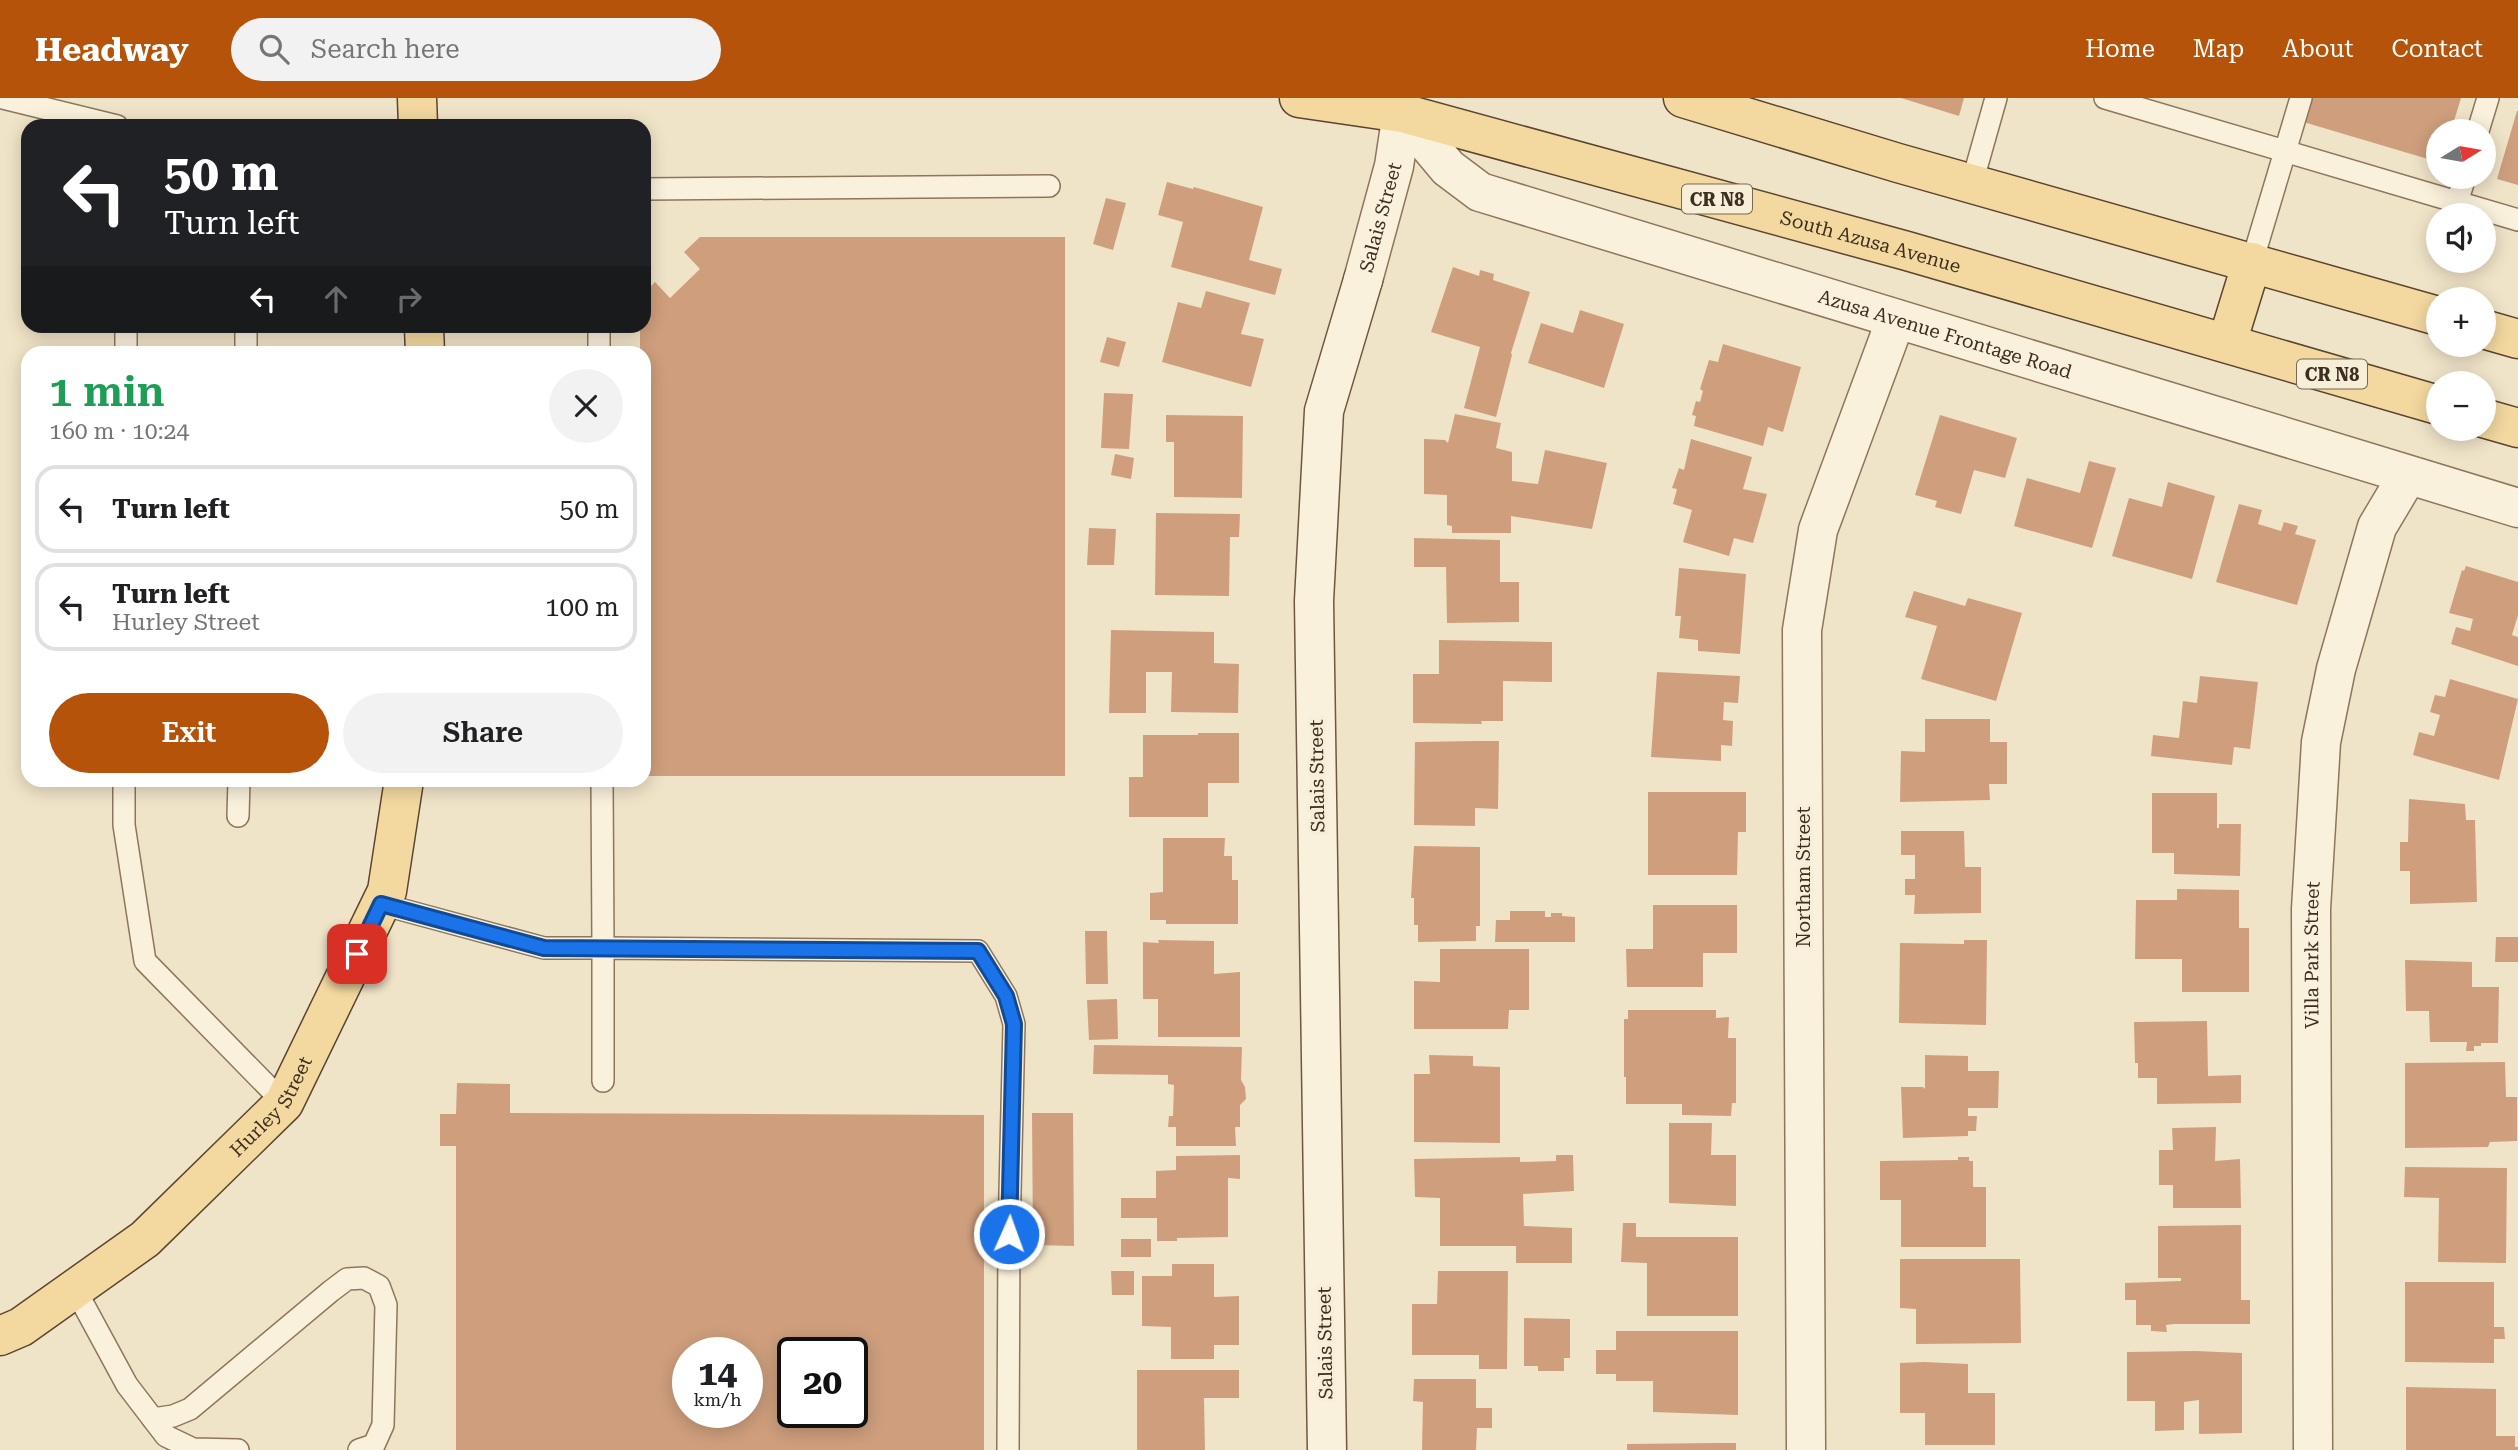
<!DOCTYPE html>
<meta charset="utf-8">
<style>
:root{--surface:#fff;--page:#f2f2f2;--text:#202124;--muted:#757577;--line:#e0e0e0;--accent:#b45309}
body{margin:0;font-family:"Roboto Serif",serif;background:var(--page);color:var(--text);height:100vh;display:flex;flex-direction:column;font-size:26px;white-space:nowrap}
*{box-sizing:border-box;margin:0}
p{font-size:23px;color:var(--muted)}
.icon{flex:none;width:38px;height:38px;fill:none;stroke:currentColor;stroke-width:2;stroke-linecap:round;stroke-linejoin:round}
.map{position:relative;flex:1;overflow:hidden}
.details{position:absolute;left:21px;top:248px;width:630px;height:441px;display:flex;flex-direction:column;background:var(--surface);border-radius:21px;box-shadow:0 4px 18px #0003}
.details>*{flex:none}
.guide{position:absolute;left:21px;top:21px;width:630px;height:214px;border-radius:21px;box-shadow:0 4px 18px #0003;background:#202124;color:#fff;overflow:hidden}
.needle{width:46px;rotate:79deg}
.controls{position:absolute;left:2426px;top:21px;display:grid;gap:14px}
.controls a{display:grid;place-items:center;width:70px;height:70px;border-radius:50%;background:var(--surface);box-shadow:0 4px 18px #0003;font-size:35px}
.speed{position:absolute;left:672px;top:1239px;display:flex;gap:14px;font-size:35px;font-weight:700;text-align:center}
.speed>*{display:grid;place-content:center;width:91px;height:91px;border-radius:50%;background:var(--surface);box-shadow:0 4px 18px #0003;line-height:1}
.speed small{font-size:18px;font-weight:400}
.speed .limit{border:4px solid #111;border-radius:10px;background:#fff;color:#111}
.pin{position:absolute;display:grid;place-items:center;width:60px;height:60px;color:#fff;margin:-30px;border-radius:14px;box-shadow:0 4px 10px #0006}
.me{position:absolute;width:77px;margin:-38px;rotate:2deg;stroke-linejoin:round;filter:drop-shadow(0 0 5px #0008)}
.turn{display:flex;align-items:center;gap:24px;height:147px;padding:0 28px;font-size:32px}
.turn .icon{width:91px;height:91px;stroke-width:2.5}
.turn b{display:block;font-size:49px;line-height:60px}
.lanes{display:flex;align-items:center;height:66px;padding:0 28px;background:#0003;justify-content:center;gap:35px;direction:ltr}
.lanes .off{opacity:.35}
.round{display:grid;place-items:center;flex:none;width:74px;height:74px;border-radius:37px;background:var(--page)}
.headline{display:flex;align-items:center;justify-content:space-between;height:119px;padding:0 28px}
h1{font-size:42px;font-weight:600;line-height:52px;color:#1e9e55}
.button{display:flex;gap:14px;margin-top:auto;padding:14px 28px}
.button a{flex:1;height:80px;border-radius:42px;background:var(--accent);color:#fff;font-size:28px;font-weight:600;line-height:80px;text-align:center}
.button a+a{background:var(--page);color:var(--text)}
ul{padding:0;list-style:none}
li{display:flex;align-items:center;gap:21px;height:88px;margin:0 14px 10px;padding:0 14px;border:4px solid var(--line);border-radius:21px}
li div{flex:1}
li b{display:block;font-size:26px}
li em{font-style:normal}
header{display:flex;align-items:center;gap:42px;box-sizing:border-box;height:98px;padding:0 35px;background:var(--accent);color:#fff}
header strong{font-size:33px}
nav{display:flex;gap:38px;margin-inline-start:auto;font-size:24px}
.search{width:490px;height:63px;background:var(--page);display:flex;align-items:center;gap:18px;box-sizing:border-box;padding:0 24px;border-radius:38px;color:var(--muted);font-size:26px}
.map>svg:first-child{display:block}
.building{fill:#cf9f7d;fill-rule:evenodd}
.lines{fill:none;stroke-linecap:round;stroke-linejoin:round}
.lane-casing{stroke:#8d765c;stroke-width:24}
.street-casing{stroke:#8d765c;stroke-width:41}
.secondary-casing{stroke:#6f573f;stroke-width:41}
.primary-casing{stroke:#5b4430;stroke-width:41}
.lane{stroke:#faf1dc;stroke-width:21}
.street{stroke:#faf1dc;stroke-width:38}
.secondary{stroke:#faf1dc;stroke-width:38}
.primary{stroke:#f3d9a0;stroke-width:38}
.route-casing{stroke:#114b97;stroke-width:18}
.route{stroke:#1a73e8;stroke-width:12}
.labels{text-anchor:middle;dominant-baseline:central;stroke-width:7;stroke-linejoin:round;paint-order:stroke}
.shield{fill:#f7eed8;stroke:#756857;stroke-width:2}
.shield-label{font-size:18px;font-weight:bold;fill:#3d2e20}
.street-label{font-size:19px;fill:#3d2e20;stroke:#f7eed8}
</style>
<header>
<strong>Headway</strong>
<div class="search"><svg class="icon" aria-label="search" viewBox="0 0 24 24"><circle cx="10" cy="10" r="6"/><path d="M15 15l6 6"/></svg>Search here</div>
<nav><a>Home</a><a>Map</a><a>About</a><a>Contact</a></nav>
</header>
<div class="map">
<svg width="2518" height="1352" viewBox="0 0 2518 1352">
<rect width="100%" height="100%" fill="#f0e4c8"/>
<!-- building -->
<g class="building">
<polygon points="1901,0 1964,0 1959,18"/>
<polygon points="2307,0 2461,0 2451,33 2438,33 2438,64 2300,23"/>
<polygon points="2517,13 2518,13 2518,87 2497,81"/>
<polygon points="1167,84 1193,91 1194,89 1263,109 1249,162 1282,171 1275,197 1171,169 1183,124 1158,117"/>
<polygon points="1106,100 1126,105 1113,152 1093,146"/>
<polygon points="700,139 1065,139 1065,678 644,678 644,256 640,256 640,228 644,228 644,195 655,184 670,200 700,171 684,154"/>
<polygon points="1453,169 1479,178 1480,172 1494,176 1493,182 1530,194 1511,255 1512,257 1496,319 1464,310 1480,249 1431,234"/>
<polygon points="1206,193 1250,205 1241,236 1264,241 1251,289 1162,264 1178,204 1201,210"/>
<polygon points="1580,212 1624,226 1604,290 1528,265 1541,225 1573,235"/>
<polygon points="1107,239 1126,244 1119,269 1100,264"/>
<polygon points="1723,246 1801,269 1783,334 1768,329 1763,348 1694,328 1696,318 1692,317 1696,303 1700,304 1703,293 1700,291 1709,262 1718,264"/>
<polygon points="1104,295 1133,296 1129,351 1101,350"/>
<polygon points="1455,316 1501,325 1496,350 1512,354 1512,383 1538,386 1545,352 1607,365 1592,431 1511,418 1511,435 1452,435 1452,428 1447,427 1447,397 1424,396 1424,341 1445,342 1448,345"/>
<polygon points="1166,317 1243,318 1242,400 1174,399 1174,344 1166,344"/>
<polygon points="1940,317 2017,340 2005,380 1974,372 1961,416 1935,409 1937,403 1915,397"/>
<polygon points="1691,341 1752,359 1743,391 1767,396 1753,445 1734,440 1729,458 1683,444 1692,412 1673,406 1677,391 1672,390 1679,370 1684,372"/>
<polygon points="1115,356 1134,360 1131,381 1111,377"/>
<polygon points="2089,363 2116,370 2092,450 2014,428 2027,380 2080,395"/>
<polygon points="2168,384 2215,398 2192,481 2112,458 2129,400 2162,409"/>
<polygon points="2239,406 2262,412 2258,426 2281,433 2284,424 2298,428 2295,436 2316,442 2297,507 2216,484"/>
<polygon points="1156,415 1240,416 1239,439 1230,439 1229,498 1155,497"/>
<polygon points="1089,430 1116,431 1114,467 1087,467"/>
<polygon points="1414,440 1500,442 1500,484 1519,484 1519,524 1447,525 1446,469 1414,469"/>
<polygon points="2466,468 2518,484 2518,517 2512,537 2518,539 2518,568 2451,546 2456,529 2470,533 2473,521 2449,515 2462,472 2464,473"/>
<polygon points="1679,470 1746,476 1740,556 1698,553 1698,542 1679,540 1681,518 1675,518"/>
<polygon points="1914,493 1965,508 1968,500 2022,515 1996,603 1921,581 1937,528 1905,519"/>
<polygon points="1111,532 1214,534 1214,565 1239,566 1238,615 1171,614 1172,574 1146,574 1146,615 1109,615"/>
<polygon points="1439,542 1552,544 1552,584 1503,583 1503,623 1481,623 1482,626 1413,625 1413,576 1439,576"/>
<polygon points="1657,574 1740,578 1738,605 1724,604 1723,622 1733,623 1732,648 1721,647 1721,663 1651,659"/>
<polygon points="2200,578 2258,584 2250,651 2234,649 2232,667 2151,658 2153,637 2179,640 2183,603 2197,605"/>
<polygon points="2450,581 2518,601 2499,682 2413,657 2419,634 2434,638 2440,617 2430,614 2435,597 2445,599"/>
<polygon points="1925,621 1990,621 1990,644 2007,644 2007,686 1989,686 1990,702 1900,704 1901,653 1925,654"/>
<polygon points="1198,635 1239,635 1239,685 1208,685 1208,719 1129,719 1129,679 1143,679 1143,637 1198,637"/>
<polygon points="1477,643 1499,643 1498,711 1475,710 1475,728 1414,727 1415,644"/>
<polygon points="1648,694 1746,694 1746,734 1738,734 1737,777 1648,777"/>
<polygon points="2152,695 2217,695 2217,730 2219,730 2219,726 2241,726 2240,778 2174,776 2174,755 2152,755"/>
<polygon points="2409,701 2465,706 2466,722 2475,722 2477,804 2410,806 2410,773 2400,773 2400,744 2408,744"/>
<polygon points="1901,733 1964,733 1965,769 1981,769 1981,815 1914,816 1915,797 1905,797 1905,781 1915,781 1915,757 1901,757"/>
<polygon points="1163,740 1225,740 1224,758 1232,758 1232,782 1238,782 1238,826 1166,826 1166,822 1150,822 1150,795 1163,794"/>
<polygon points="1414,748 1480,749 1480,828 1476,828 1476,843 1418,844 1418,827 1414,827 1414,800 1411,800"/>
<polygon points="2177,791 2239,792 2239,830 2249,830 2249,894 2182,894 2182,861 2135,861 2136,802 2177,802"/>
<polygon points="1653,807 1737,807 1737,855 1703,855 1703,889 1627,889 1626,851 1653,851"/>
<polygon points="1510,813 1545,813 1545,819 1551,819 1551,815 1562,815 1562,818 1575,819 1575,844 1495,844 1496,822 1510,822"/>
<polygon points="1085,833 1107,833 1108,886 1086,886"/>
<polygon points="2496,839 2518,839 2518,864 2495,864"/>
<polygon points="1158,842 1214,843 1214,876 1240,874 1240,939 1158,939 1158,901 1143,901 1143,844 1159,845"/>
<polygon points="1964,842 1987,842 1986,927 1899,925 1900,845 1964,846"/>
<polygon points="1440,851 1529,851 1529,912 1509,912 1508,931 1414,931 1414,883 1440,884"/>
<polygon points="2405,862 2472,864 2472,889 2499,889 2498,945 2481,945 2481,948 2474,948 2474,953 2466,953 2467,944 2430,944 2429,913 2406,913"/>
<polygon points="1117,901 1118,941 1089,942 1087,902"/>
<polygon points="1628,912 1716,912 1716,920 1729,919 1728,940 1736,940 1736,1005 1732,1005 1731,1018 1682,1017 1682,1006 1626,1006 1626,979 1624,979 1624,921 1628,921"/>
<polygon points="2207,923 2208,978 2241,977 2241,1005 2157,1006 2157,980 2138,980 2138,965 2135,965 2134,924"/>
<polygon points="1094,947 1242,949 1241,982 1245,989 1246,1001 1240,1007 1240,1029 1235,1029 1236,1048 1176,1048 1176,1029 1168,1029 1169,1018 1173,1018 1174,987 1168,986 1168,977 1093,976"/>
<polygon points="1429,957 1473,958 1473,968 1500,969 1500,1045 1414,1044 1414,976 1430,976"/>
<polygon points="1925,957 1968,958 1968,973 1999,973 1998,1010 1968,1010 1968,1018 1977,1018 1976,1033 1968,1033 1968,1038 1903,1040 1901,989 1923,989 1925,991"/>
<polygon points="2505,964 2506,999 2517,999 2517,1043 2490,1044 2488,1049 2405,1050 2405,965"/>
<path d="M 457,985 L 510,986 L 510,1015 L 984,1017 L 984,1352 L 456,1352 L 456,1048 L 440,1048 L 440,1016 L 456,1016 ZM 688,1255 L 747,1255 L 747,1314 L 688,1314 ZM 793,1255 L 852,1255 L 852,1314 L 793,1314 Z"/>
<polygon points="1032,1015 1073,1015 1074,1148 1033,1147"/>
<polygon points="1669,1025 1712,1025 1711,1057 1736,1057 1736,1108 1669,1105"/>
<polygon points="2216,1029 2215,1063 2240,1061 2241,1110 2173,1110 2173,1087 2159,1087 2159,1052 2173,1052 2172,1030"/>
<polygon points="1240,1057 1240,1081 1228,1080 1228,1139 1177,1140 1177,1143 1157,1143 1157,1120 1121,1120 1121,1100 1156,1100 1156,1073 1176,1072 1176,1058"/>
<polygon points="1556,1057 1573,1057 1574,1093 1523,1096 1524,1128 1572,1130 1572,1165 1516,1165 1516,1148 1440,1148 1440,1100 1415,1099 1414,1061 1520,1059 1520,1064 1556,1063"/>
<polygon points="1958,1059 1969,1059 1969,1063 1973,1063 1973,1089 1986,1089 1986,1149 1901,1149 1901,1102 1880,1102 1880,1063 1958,1062"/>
<polygon points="2405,1069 2507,1070 2506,1165 2438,1164 2439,1100 2404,1099"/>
<polygon points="1623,1125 1636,1125 1636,1139 1738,1139 1738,1218 1647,1218 1647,1165 1621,1164"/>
<polygon points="2241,1127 2241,1202 2250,1202 2250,1226 2174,1226 2166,1227 2167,1234 2151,1233 2151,1227 2136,1227 2136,1202 2125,1202 2125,1185 2181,1183 2181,1180 2158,1180 2158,1128"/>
<rect x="1121" y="1141" width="30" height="18"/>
<polygon points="1900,1161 2020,1161 2021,1245 1916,1246 1916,1211 1900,1210"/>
<polygon points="1172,1166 1214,1166 1214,1199 1239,1198 1239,1247 1214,1247 1214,1261 1171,1261 1171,1229 1142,1228 1142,1178 1172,1178"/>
<polygon points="1111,1173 1134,1173 1134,1197 1112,1197"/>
<polygon points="1438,1173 1508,1173 1507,1271 1479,1271 1479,1257 1412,1257 1412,1206 1437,1206"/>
<polygon points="2405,1184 2494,1184 2494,1229 2504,1229 2505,1241 2494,1241 2494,1265 2405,1264"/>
<polygon points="1524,1220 1570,1221 1570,1260 1564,1260 1564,1273 1538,1273 1538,1268 1524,1268"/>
<polygon points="1616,1233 1738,1233 1738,1317 1653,1314 1653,1283 1616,1283 1616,1276 1596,1276 1596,1252 1616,1252"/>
<polygon points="2196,1253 2242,1255 2242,1335 2199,1336 2199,1302 2184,1304 2184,1332 2155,1333 2155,1303 2127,1303 2127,1254"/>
<polygon points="1924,1264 1968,1266 1968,1295 1995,1295 1995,1347 1925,1347 1925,1315 1900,1315 1900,1265"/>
<polygon points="1137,1272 1239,1272 1239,1300 1204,1300 1205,1352 1137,1352"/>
<polygon points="1414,1281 1476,1281 1476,1310 1492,1310 1492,1330 1477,1330 1476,1352 1422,1352 1423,1304 1413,1303"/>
<polygon points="2406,1289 2496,1291 2496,1338 2515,1338 2515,1349 2518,1349 2518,1352 2406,1352"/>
<polygon points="1715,1345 1736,1345 1736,1352 1627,1352 1627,1346"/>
</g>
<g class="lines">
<!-- lane casing -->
<g class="lane-casing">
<g id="lane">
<polyline points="3,0 117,28"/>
<polyline points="2105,0 2457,104"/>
<polyline points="2478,33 2488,0"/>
<polyline points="2465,79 2457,104 2518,122"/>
<polyline points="1972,85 1996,0"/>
<polyline points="644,91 1049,88"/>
<polyline points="2252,164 2301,0"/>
<polyline points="599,228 599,256"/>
<polyline points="126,256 126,228"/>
<polyline points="246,256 246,228"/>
<polyline points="124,682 124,727 145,863 284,1005"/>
<polyline points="238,718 239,682"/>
<polyline points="381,806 544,850 603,850 602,682"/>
<polyline points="603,983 603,850 978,853 1006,898 1014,926 1009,1136 1008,1352"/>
<polyline points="75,1191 127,1287 166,1338 193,1351 238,1352"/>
<polyline points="153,1321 173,1318 190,1311 331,1193 347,1181 364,1180 379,1188 386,1207 383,1327 374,1347 359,1352"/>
</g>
</g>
<!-- street casing -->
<g class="street-casing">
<g id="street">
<path id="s1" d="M 1402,15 L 1448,70 L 1480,94 L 2518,410"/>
<path id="s2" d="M 1363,182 L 1394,68 L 1402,15"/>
<polyline points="1806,1352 1802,532 1818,432 1896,221"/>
<path id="s3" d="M 2313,1352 L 2311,811 L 2321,644 L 2336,571 L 2377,429 L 2408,377"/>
</g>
</g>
<!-- secondary casing -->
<g class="secondary-casing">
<polyline id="secondary" points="1327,1352 1314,503 1324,313 1363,182"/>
</g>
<!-- primary casing -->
<g class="primary-casing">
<g id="primary">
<polyline points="417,0 418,28"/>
<path id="s4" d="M 1299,0 L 1402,15 L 1907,153 L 2438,307"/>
<polyline points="1683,0 1898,65 2438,218"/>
<polyline points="424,228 425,256"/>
<polyline points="2483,231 2518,241"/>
<polyline points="2227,245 2252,164"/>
<polyline points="2483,320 2518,330"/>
<path id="s5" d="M 0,1238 L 21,1229 L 145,1141 L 284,1005 L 387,793 L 404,682"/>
</g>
</g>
<!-- lane -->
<use href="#lane" class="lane"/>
<!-- street -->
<use href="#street" class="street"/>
<!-- secondary -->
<use href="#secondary" class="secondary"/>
<!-- primary -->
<use href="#primary" class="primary"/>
</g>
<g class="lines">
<!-- route casing -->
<g class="route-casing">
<polyline id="route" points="357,856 381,806 544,850 978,853 1006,898 1014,926 1009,1136"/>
</g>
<!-- route -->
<use href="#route" class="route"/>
</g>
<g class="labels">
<!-- shield labels -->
<g class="shield">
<rect x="1682" y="86.5" width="70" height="29" rx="5"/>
<rect x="2297" y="261.5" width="70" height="29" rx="5"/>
</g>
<g class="shield-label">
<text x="1717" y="101">CR N8</text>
<text x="2332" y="276">CR N8</text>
</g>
<!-- street labels -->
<g class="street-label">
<text stroke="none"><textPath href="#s2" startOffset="65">Salais Street</textPath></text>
<text stroke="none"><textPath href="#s4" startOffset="590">South Azusa Avenue</textPath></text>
<text stroke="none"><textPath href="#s1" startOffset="598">Azusa Avenue Frontage Road</textPath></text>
<text transform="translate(1317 678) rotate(-91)">Salais Street</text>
<text transform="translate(1803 779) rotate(-90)">Northam Street</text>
<text stroke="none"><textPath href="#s3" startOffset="495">Villa Park Street</textPath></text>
<text stroke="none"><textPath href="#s5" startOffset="359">Hurley Street</textPath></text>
<text transform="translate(1325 1245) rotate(-91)">Salais Street</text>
</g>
</g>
</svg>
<div class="controls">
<a><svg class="needle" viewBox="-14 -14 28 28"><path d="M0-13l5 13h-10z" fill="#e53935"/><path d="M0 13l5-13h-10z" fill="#757577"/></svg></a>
<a><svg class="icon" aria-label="sound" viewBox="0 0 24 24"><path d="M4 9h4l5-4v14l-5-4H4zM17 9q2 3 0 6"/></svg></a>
<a>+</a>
<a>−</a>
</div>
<div class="speed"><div>14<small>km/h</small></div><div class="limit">20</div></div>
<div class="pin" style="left:357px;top:856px;background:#d93025"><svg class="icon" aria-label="arrive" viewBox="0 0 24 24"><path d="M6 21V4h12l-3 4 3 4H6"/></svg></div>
<svg class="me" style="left:1009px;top:1136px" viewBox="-20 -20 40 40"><circle r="17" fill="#1a73e8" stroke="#fff" stroke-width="3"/><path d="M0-11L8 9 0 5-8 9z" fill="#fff"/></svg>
<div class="guide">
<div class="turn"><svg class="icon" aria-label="left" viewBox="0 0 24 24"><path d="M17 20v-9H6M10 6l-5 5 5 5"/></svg><div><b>50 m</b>Turn left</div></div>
<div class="lanes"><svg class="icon" aria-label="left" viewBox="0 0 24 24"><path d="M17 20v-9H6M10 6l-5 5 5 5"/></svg><svg class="icon off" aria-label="ahead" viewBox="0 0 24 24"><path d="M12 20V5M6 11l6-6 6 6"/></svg><svg class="icon off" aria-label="right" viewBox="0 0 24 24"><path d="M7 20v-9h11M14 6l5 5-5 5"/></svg></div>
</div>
<section class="details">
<div class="headline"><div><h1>1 min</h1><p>160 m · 10:24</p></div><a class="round"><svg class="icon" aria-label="close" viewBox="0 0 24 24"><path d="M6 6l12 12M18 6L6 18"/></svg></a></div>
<ul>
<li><svg class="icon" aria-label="left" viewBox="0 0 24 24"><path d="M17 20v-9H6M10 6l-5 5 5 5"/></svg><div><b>Turn left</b></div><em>50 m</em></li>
<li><svg class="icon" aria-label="left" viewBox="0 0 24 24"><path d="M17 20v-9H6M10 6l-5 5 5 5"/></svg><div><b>Turn left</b><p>Hurley Street</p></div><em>100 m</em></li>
</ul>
<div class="button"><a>Exit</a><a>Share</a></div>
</section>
</div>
